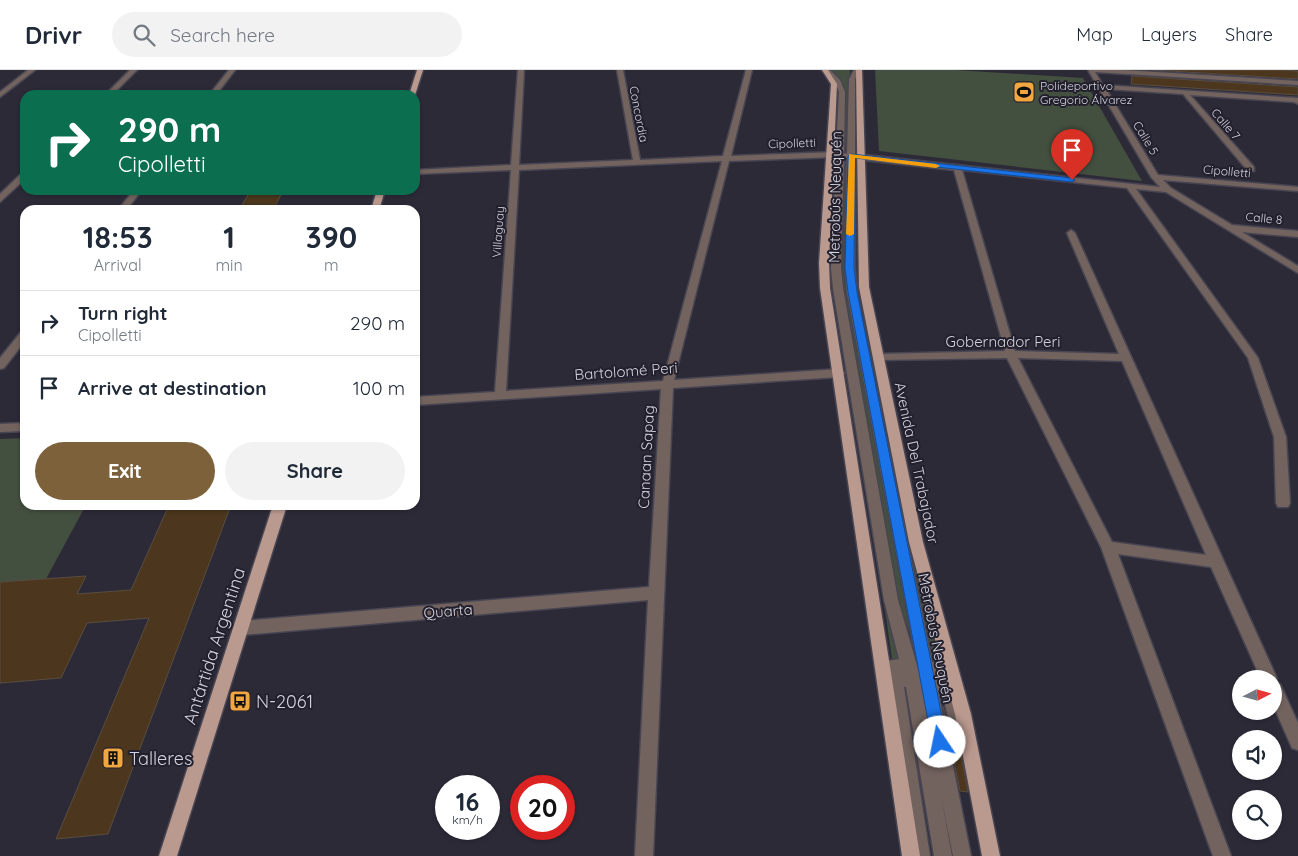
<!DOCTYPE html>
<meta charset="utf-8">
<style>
:root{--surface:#fff;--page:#f2f2f3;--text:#1f2937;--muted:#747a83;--line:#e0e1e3;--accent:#7d613b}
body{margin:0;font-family:Quicksand,sans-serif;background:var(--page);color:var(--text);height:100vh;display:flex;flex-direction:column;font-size:19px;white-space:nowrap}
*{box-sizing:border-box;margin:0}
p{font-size:16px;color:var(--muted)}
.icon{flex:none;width:28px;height:28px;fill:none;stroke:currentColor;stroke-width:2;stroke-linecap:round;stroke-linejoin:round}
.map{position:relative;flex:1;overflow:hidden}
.drawer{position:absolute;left:20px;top:135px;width:400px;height:305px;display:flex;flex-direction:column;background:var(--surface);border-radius:15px;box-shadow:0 1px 4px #0004}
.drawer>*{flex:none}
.top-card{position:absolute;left:20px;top:20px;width:400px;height:105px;border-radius:15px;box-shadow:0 1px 4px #0004;background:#0b6e4f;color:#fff;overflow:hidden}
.needle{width:32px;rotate:84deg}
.controls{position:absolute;left:1232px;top:600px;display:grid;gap:10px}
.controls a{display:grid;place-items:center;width:50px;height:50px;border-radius:50%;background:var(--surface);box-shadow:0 1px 4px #0004;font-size:25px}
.speed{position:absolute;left:435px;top:705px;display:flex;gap:10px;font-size:25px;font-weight:700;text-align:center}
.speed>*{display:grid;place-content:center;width:65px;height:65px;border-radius:50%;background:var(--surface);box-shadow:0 1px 4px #0004;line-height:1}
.speed small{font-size:12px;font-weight:400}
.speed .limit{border:8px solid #d22;background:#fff;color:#111}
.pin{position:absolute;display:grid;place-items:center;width:42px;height:42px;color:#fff;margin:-51px -21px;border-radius:50% 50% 50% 0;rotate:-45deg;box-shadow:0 0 5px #0007}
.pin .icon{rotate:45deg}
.me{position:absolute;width:55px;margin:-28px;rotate:349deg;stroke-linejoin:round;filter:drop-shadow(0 0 4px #0008)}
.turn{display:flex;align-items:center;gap:18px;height:105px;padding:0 15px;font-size:22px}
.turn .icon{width:65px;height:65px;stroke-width:2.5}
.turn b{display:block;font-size:35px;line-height:42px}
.eta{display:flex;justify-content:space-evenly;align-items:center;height:85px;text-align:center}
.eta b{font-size:30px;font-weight:700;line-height:35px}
.action{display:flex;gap:10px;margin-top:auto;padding:10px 15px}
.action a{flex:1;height:58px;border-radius:30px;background:var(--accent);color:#fff;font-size:20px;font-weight:700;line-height:58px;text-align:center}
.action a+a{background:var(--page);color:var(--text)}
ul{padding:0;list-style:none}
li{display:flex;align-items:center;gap:15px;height:65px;padding:0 15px;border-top:1px solid var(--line)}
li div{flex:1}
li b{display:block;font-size:19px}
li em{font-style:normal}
header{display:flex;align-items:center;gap:30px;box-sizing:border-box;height:70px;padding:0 25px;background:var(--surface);border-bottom:1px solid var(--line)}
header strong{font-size:24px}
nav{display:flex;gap:28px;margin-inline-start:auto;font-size:18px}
.search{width:350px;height:45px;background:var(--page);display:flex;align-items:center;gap:12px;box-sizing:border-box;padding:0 18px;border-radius:28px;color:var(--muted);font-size:19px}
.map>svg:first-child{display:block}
.green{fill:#434f3f}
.building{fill:#4c371e;stroke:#594d40}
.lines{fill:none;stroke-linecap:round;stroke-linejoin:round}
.minor-casing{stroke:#484552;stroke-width:3}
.major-casing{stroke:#484552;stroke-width:3}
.minor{fill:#73635e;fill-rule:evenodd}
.major{fill:#ba998f;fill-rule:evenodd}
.route{fill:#1a73e8;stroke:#114b97}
.slow{fill:#f59e0b}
.labels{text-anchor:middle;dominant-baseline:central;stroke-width:4;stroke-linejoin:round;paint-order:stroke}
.far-poi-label{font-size:12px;fill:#d4d2dc;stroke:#23202e;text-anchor:start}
.far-street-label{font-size:12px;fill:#d4d2dc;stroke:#23202e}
.street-label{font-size:15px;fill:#d4d2dc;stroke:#23202e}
.near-street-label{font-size:18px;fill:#d4d2dc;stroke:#23202e}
.near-poi-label{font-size:18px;fill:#d4d2dc;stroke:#23202e;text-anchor:start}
</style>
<header>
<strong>Drivr</strong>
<div class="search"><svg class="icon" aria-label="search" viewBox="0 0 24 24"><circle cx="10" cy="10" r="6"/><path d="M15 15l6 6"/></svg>Search here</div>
<nav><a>Map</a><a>Layers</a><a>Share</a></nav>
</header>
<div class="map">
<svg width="1298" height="786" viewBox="0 0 1298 786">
<rect width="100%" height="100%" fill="#2d2a38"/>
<!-- green -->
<g class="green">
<path d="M 831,0 L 850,0 L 847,79 L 842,78 C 843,52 852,19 831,0 Z"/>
<polygon points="875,0 956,0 1083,8 1142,111 879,81"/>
<polygon points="843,90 847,91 847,210 912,569 898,533 839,201"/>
<polygon points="25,368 25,435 86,435 46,509 0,512 0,369"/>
<polygon points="911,484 946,600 934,599"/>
<polygon points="881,512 904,597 893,596"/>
</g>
<!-- building -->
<g class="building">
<polygon points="1153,0 1282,0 1298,1 1298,9"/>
<polygon points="1132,6 1298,17 1298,25 1131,14"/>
<polygon points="283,121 273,140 239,140 249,123"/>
<polygon points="169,435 231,435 108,764 56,769 149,548 87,553 61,608 0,613 0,512 86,506 77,524 131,520"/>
<polygon points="943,636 953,681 961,685 968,722 960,721"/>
</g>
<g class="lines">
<!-- minor casing -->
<g class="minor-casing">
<g id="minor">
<polygon points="28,0 35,0 0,27 0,22"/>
<polygon points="130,0 137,0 112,25 105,25"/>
<polygon points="229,0 235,0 216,25 209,25"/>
<path d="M 518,0 L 524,0 L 519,95 L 633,90 L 617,0 L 623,0 L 640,90 L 723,86 L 746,0 L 752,0 L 731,86 L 836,82 L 839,22 L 835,12 L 825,0 L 830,0 L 840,10 L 845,22 L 844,83 L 847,84 L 849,9 L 854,0 L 860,0 L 855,9 L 855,84 L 1160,117 L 1151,107 L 1088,0 L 1123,0 L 1298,11 L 1298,15 L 1095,2 L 1103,15 L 1298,28 L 1298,34 L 1294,32 L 1190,25 L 1254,97 L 1254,101 L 1248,101 L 1183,24 L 1106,19 L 1158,105 L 1298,117 L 1298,121 L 1163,110 L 1171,118 L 1232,155 L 1298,161 L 1298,167 L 1242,162 L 1298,196 L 1298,203 L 1166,122 L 1136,119 L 1258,288 L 1286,367 L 1290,433 L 1288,437 L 1278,437 L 1276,433 L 1274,367 L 1248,288 L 1127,118 L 962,100 L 1015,281 L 1119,284 L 1067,163 L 1071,160 L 1075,163 L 1275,604 L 1277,609 L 1276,612 L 1280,614 L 1298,653 L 1298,680 L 1292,678 L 1274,637 L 1274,609 L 1261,609 L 1211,497 L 1118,484 L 1231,786 L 1213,786 L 1101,477 L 1007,288 L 878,290 L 873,287 L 878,284 L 1005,281 L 954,100 L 855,89 L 855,198 L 857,222 L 932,592 L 952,595 L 969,675 L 967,681 L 961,683 L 955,681 L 942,620 L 938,621 L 971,786 L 953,786 L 942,731 L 952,786 L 934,786 L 906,617 L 904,617 L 930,786 L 912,786 L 885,596 L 887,591 L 899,589 L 884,530 L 833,218 L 831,198 L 836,87 L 729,91 L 674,310 L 839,299 L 845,303 L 839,307 L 673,318 L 653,786 L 635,786 L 648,530 L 241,565 L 236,563 L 233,558 L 236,553 L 241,551 L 649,517 L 661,319 L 415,335 L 415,327 L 495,322 L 511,100 L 415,104 L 415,100 L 511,95 ZM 844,88 L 847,88 L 845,198 L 847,222 L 918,599 L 898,530 L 843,218 L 841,198 ZM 722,91 L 663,311 L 506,321 L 519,100 ZM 1018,288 L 1122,291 L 1206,485 L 1112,472 Z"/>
<polygon points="22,103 25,103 25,109 0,132 0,124"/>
<polygon points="134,120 142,120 126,140 118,140"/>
<polygon points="25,261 25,271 4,298 0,299 0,288 21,262"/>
<polygon points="25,353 25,361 0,362 0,354"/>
</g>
</g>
<!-- major casing -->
<g class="major-casing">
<g id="major">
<polygon points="417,0 423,0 415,25 409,25"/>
<polygon points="822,0 828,0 837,14 829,193 830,218 920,786 902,786 820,218 819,193 831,14"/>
<polygon points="856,0 862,0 869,217 923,472 971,644 1000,786 982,786 955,644 909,472 859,217"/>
<polygon points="377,120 385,120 379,140 371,140"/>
<polygon points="273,435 287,435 177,786 159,786"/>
</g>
</g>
<!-- minor -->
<use href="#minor" class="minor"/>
<!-- major -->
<use href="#major" class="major"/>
</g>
<!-- route -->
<polygon class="route" points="851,84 1072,108 1075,110 1072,112 855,88 854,198 857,222 947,672 945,677 940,680 934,677 932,672 848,222 845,198 848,86"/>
<!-- slow -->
<polygon class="slow" points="849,84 936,94 940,96 936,98 855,88 854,164 850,166 846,164"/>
<!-- icons -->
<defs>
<g id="stadium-square" transform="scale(1.125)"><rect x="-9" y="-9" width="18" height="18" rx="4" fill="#f1a63f" stroke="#23202e"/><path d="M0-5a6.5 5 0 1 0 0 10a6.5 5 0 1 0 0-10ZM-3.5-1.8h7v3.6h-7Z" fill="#111"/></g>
<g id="bus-square" transform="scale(1.125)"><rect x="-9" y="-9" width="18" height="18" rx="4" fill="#f1a63f" stroke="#23202e"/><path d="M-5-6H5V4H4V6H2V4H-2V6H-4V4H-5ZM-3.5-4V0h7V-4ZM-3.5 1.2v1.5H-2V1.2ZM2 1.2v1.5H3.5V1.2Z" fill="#111"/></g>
<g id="building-square" transform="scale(1.125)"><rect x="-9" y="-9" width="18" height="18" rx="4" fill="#f1a63f" stroke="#23202e"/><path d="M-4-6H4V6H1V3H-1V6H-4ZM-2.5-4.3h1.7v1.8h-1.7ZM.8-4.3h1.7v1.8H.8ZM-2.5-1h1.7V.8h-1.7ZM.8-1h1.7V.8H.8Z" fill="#111"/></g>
</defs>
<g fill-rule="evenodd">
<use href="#stadium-square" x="1024" y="22"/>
<use href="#bus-square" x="240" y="631"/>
<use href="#building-square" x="113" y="688"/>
</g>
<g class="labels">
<!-- far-poi labels -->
<g class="far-poi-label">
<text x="1040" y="15">Polideportivo<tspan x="1040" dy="14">Gregorio Álvarez</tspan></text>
</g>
<!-- far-street labels -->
<g class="far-street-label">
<text transform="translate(639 44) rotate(79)">Concordia</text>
<text transform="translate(1226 54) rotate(49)">Calle 7</text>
<text transform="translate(1146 68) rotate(59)">Calle 5</text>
<text transform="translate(792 73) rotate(-2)">Cipolletti</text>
<text transform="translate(1227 101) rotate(5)">Cipolletti</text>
<text transform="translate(1264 148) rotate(5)">Calle 8</text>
<text transform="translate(498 162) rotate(-86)">Villaguay</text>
</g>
<!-- street labels -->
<g class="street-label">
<text transform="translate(835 127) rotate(-89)">Metrobús Neuquén</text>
<text x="1003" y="271">Gobernador Peri</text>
<text transform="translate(626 301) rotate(-4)">Bartolomé Peri</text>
<text transform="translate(646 387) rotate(-87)">Canaan Sapag</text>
<text transform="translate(917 393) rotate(78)">Avenida Del Trabajador</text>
<text transform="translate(448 541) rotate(-5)">Quarta</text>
<text transform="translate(936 568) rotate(79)">Metrobús Neuquén</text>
</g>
<!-- near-street labels -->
<g class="near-street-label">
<text transform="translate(214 576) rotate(-72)">Antártida Argentina</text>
</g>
<!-- near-poi labels -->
<g class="near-poi-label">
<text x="256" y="631">N-2061</text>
<text x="129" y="688">Talleres</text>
</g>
</g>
</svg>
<div class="controls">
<a><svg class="needle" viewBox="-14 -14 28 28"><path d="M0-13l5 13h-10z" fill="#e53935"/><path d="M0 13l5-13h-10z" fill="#747a83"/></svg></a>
<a><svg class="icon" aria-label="sound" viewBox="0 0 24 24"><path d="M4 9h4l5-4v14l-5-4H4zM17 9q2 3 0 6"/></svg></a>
<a><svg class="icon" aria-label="search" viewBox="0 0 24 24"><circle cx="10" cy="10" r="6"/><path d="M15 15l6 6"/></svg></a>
</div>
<div class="speed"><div>16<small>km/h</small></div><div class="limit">20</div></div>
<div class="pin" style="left:1072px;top:110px;background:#d93025"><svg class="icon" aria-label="arrive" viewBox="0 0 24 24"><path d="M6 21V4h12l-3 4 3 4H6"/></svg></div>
<svg class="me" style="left:940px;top:672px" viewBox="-20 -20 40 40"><circle r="19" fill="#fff"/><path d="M0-13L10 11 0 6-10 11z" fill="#1a73e8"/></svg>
<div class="top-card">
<div class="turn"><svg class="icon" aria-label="right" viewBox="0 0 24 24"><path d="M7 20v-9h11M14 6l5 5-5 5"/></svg><div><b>290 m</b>Cipolletti</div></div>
</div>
<section class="drawer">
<div class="eta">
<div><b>18:53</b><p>Arrival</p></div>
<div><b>1</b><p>min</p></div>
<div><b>390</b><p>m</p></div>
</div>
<ul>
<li><svg class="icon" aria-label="right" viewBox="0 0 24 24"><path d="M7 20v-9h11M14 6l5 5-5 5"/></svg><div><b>Turn right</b><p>Cipolletti</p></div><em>290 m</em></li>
<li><svg class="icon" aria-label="arrive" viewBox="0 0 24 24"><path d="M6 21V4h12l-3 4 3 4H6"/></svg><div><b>Arrive at destination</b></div><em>100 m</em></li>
</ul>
<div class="action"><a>Exit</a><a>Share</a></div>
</section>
</div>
